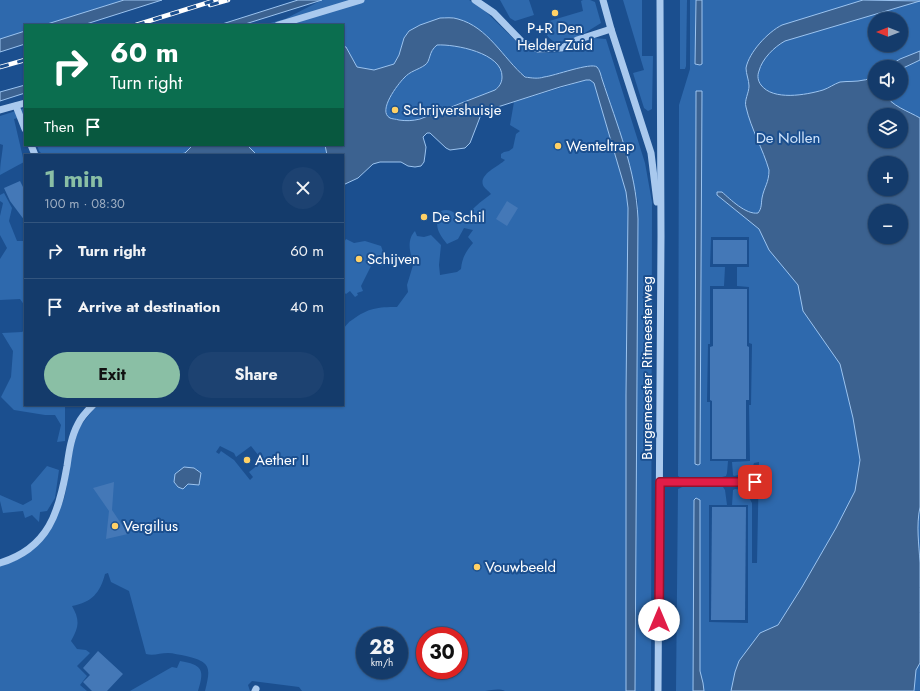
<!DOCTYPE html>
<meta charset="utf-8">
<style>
:root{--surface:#143b6b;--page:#1d4271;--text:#f1f3f6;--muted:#9dadc1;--line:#33557e;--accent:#8abfa5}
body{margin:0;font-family:Jost,sans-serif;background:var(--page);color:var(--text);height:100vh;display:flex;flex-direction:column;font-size:15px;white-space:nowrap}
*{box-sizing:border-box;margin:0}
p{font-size:13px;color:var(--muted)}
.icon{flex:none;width:22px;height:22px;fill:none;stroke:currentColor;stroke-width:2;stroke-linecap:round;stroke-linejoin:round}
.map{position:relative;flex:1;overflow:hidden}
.side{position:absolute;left:24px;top:154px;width:320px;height:252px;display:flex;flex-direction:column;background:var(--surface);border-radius:0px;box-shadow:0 1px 3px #0004,0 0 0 1px var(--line)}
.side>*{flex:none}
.guide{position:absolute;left:24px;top:24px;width:320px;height:122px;border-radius:0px;box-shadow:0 1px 3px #0004,0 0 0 1px var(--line);background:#0b6e4f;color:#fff;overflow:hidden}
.needle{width:26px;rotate:270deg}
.fabs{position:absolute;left:868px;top:12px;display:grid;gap:8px}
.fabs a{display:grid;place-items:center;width:40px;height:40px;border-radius:50%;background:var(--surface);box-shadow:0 1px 3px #0004,0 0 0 1px var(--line);font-size:20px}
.speed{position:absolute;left:356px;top:627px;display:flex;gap:8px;font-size:20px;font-weight:700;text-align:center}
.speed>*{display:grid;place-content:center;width:52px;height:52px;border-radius:50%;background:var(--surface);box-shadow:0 1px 3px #0004,0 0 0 1px var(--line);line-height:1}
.speed small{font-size:10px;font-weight:400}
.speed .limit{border:6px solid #d22;background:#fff;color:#111}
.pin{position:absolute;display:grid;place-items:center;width:34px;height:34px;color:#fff;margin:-17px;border-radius:8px;box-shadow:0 2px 6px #0006}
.me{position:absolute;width:44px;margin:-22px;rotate:0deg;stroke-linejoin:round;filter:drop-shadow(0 0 3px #0008)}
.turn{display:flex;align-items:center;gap:14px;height:84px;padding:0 20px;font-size:18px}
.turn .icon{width:52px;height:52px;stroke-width:2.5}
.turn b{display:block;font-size:28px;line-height:34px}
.then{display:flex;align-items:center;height:38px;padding:0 20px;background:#0003;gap:8px;font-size:15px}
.round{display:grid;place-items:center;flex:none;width:42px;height:42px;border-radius:21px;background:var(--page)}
.headline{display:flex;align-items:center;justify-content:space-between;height:68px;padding:0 20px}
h1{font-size:24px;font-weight:700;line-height:30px;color:var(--accent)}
.action{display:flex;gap:8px;margin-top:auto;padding:8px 20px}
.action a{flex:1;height:46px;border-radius:24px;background:var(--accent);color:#111;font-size:16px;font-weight:700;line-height:46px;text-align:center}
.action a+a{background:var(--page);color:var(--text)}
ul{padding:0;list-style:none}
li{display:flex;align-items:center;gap:12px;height:56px;padding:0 20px;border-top:1px solid var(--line)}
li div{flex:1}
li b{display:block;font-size:15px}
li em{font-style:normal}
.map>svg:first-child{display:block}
.green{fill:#2e69ad;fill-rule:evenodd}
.water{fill:#3c6290;stroke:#9cc4f0;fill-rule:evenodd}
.building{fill:#4478b7}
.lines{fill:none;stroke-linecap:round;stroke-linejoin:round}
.minor{stroke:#a9c9ee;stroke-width:7}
.rail-casing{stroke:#fff;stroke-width:4.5}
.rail{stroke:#1b4f8f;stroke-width:3;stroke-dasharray:9;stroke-linecap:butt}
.route-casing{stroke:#92132f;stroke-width:10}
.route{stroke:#e11d48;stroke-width:7}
.poi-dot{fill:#ffd166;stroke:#1b4f8f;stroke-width:1.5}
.labels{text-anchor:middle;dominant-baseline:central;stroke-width:4;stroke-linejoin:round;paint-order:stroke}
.poi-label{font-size:15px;fill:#fff;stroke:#1b4f8f;text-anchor:start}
.park-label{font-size:15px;fill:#cfe3fa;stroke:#1b4f8f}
.street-label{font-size:15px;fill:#fff;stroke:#1b4f8f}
</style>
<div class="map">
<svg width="920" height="691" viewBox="0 0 920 691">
<rect width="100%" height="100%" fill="#1b4f8f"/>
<!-- green -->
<g class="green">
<polygon points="0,0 124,0 44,25 25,25 25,31 0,39"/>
<path d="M 322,0 L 469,0 L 481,7 L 521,46 L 540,53 L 564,52 L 593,38 L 606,39 L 645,163 L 652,202 L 651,691 L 635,691 L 638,202 L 626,152 L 598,68 C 584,59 540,89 522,74 L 500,51 L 420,25 L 409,31 L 404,38 L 399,55 L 394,64 L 374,70 L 357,67 L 346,47 L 343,46 L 343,25 L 263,25 L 285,19 Z"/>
<polygon points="500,0 529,0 534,15 515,21 510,18"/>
<path d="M 583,0 L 590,0 L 595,2 L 601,23 L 580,36 L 557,43 C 548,39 543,33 546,22 L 583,11 L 581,1 Z"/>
<polygon points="623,0 642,0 642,56 653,56 652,109 648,111 644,108 633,73 644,70"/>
<polygon points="680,0 687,0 686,66 685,69 680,69"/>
<path d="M 690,0 L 696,0 L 695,64 L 697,65 L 702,64 L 702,0 L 920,0 L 920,691 L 676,691 L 678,489 C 690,482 709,486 723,487 L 725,490 L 727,505 L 709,505 L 709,622 L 748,623 L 748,505 L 732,505 L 733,490 L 735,489 C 745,490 748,495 752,503 L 752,563 L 757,563 L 759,462 L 754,463 C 752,473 744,474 734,476 L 733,475 L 732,462 L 750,461 L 749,405 L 751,405 L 752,344 L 749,343 L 749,287 L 737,286 L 737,267 L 749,267 L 749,237 L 711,237 L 710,267 L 725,267 L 724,286 L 710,286 L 710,344 L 708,344 L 707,402 L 710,402 L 710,461 L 728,461 L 727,473 L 726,476 L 722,477 L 681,478 L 678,476 L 679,105 L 690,69 ZM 875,19 L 901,19 L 901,45 L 875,45 ZM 875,67 L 901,67 L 901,93 L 875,93 ZM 696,91 L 701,92 L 699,189 L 701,190 L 700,464 L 698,465 L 695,464 ZM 875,115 L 901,115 L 901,141 L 875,141 ZM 875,163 L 901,163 L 901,189 L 875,189 ZM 875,211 L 901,211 L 901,237 L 875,237 ZM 696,498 L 700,500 L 700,669 L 694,671 L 694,500 Z"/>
<path d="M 437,45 C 455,44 503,52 502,77 C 502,83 499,87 495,90 L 412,121 L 407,121 L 390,118 L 387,115 L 386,109 L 389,97 L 404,77 L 415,70 L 425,65 L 428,61 L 431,50 Z"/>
<path d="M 586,80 L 590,80 L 594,83 L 626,192 L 628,208 L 626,395 L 626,691 L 505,691 C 499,688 492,690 485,691 L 302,691 L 299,687 L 252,681 L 248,685 L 250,691 L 205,691 C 211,667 211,662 186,656 C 180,655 173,653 168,653 C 160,653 154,656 146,654 L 129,591 L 111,582 L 108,573 L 105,574 C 100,593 92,602 72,606 C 80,620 79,627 71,641 L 77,649 L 86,650 L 90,653 L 77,666 L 87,676 L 80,685 L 87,691 L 0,691 L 0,566 C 7,563 16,561 23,557 C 38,548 61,513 65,495 C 70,473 70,450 79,429 C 84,420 91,413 97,405 L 343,405 L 343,329 C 346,326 348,322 352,320 C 368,308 378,307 397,307 L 408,292 L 407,285 L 414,262 C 409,253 407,239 415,231 L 417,236 L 424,237 L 431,235 L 441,245 L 439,265 L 440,275 L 457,272 L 461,269 C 462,258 466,251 473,243 L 468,237 L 473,230 L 464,228 L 458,239 L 447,244 C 437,231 434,226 441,211 C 450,208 456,213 461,221 L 465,222 C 468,210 482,201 491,194 C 489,191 484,188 483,185 C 479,174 499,166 505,160 L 501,158 L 501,154 L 504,152 L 509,151 L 513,148 L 516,134 L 520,131 L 510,125 L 514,102 ZM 220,446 L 234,453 L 236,457 L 251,446 L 263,461 L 249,472 L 253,477 L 250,480 L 234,460 L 221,451 L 219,454 L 216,452 ZM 365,636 L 399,636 L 399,670 L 365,670 ZM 425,636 L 459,636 L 459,670 L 425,670 Z"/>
<path d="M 25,108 L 25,116 L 14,119 L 24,162 L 0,175 C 0,164 2,156 3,145 L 0,144 L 0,116 Z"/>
<polygon points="37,145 325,145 327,155 43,155 39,151"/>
<polygon points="4,193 12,208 9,221 17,241 25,241 25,306 20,299 0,300 0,259 7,248 0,235 0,216 3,203 0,201 0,195"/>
<polygon points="346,239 354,243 365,241 381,246 386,260 384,265 380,266 373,262 361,286 363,291 357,293 358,295 355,297 350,291 346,294 343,291 343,244"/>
<polygon points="25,330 25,405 65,405 65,441 57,442 61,425 55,415 45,415 14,410 1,397 11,377 13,351 2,333 22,332"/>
<polygon points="47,466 59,470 55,498 47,511 40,512 39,522 32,515 25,518 23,511 3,513 0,501 0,495 23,505 32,500 31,485"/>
<path d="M 180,661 C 202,665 205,669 198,691 L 130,691 L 172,667 L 177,668 Z"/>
</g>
<!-- water -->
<g class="water">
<polygon points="124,0 162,0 83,25 44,25"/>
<polygon points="298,0 322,0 242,25 219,25"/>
<polygon points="696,0 702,0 702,64 700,65 695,64"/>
<path d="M 863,0 L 920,1 L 785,41 C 774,47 762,59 759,71 C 757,76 758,81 761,85 C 773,101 806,95 823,90 C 829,88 834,84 840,82 C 848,81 856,82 864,80 C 868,80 872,76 875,74 L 875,93 L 884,93 C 891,106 908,111 920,118 L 920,507 C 916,526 919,544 920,563 C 920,595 920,630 920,663 L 916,670 L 914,691 L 731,691 L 735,672 L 739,661 L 760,633 L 778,625 L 802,587 L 836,528 L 855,491 L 860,460 L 853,418 L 840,364 L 803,311 L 798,285 L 769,250 L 759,229 L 717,195 L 717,192 L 722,192 C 730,199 746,215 758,213 C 762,208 761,204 762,198 C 764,187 769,183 769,170 C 763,149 751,129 746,107 C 744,100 749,93 749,86 C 749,80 746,74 746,68 C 749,52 768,32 782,25 ZM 875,115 L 901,115 L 901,141 L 875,141 ZM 875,163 L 901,163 L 901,189 L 875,189 ZM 875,211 L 901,211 L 901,237 L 875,237 Z"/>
<path d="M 440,18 C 445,18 453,17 458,19 C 488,27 503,58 525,77 C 532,78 538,79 544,77 C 554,76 591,62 597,67 C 600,70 601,76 602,79 C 617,125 636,170 638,219 L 635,691 L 626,691 L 626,395 L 628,208 L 626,192 L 594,83 L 590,80 L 586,80 L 560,87 L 482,112 L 470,143 L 465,148 L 450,150 L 446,148 L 430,133 L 427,133 L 423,137 L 426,147 L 425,155 L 424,162 L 421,166 L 415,167 L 408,166 L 401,162 L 380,162 L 373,164 L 358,178 L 343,185 L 343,155 L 327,155 L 325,145 L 343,145 L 343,46 L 346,47 L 357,67 L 374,70 L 394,64 L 399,55 L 404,38 L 409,31 L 420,25 ZM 437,45 C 455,44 503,53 502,77 C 502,83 499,87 495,90 L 420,119 C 412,121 406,121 399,120 C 396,119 392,119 390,118 C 377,111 398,84 404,78 C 410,71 418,70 425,65 C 431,61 428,52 437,45 Z"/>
<polygon points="25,31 25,44 0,52 0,39"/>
<polygon points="920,51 920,60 901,69 901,67 887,67 900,59"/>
<polygon points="25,85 25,93 0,101 0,92"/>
<polygon points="696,91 702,91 700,464 698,465 695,464"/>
<polygon points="193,145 247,145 257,155 177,155 185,153"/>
<polygon points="184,467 194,468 201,473 199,485 188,484 183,489 178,487 174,482 175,474"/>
<polygon points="696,498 700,500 700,671 703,683 704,691 693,691 694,500"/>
</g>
<!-- building -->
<g class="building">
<polygon points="20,181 25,191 25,221 10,201 4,188"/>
<polygon points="507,201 518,208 507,226 496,219"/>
<rect x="713" y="240" width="34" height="24"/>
<polygon points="713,289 747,289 747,346 749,347 749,400 746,400 746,459 712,459 712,401 710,400 710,347 713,346"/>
<polygon points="114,482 112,510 128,534 106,539 109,511 93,488"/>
<polygon points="712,507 746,507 745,620 711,620"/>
<polygon points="98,651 123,674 107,691 92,691 83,682 90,675 83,668"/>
</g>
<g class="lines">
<!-- minor -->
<g class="minor">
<polyline points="475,0 494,13 523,43 538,49 562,48 577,40 611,29"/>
<polyline points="603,0 611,29 651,153 657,202"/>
<polyline points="278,25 361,0"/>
<polyline points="16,106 25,129"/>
<polyline points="0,110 25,103"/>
<polyline points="31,145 35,155"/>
<polyline points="660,482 755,482"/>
<path d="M 0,563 C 49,548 59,512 67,466 C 69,452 71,437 78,424 C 81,417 87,411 93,405"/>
<polyline points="255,691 256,689"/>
<polyline points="658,691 661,236 660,0"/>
</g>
<!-- rail casing -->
<g class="rail-casing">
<g id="rail">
<polyline points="210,5 228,0"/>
<polyline points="136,25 216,0"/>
<polyline points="0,67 25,60"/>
</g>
</g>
<!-- rail -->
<use href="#rail" class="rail"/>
</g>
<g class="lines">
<!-- route casing -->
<g class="route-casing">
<polyline id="route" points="659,620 660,482 755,482"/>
</g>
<!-- route -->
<use href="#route" class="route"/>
</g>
<!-- markers -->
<g class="poi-dot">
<circle cx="555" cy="13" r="4"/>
<circle cx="395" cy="110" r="4"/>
<circle cx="558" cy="146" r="4"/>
<circle cx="424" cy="217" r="4"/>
<circle cx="359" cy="259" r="4"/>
<circle cx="247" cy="460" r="4"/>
<circle cx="115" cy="526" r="4"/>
<circle cx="477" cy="567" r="4"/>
</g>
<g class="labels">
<!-- poi labels -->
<g class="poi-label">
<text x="555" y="28" text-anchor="middle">P+R Den<tspan x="555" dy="17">Helder Zuid</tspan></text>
<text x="403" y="110">Schrijvershuisje</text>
<text x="566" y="146">Wenteltrap</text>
<text x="432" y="217">De Schil</text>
<text x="367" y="259">Schijven</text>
<text x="255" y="460">Aether II</text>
<text x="123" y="526">Vergilius</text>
<text x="485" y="567">Vouwbeeld</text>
</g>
<!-- park labels -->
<g class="park-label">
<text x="788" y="138">De Nollen</text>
</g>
<!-- street labels -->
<g class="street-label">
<text transform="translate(647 368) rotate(-90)">Burgemeester Ritmeesterweg</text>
</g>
</g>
</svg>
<div class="fabs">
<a><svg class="needle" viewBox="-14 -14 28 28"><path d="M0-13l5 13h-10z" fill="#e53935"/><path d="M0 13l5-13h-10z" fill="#9dadc1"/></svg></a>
<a><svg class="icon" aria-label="sound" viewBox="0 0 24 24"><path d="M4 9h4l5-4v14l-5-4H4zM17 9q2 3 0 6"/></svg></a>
<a><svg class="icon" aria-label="layers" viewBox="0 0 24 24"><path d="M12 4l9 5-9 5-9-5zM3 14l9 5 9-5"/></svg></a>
<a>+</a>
<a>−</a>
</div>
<div class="speed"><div>28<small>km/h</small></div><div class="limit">30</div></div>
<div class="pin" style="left:755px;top:482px;background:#d93025"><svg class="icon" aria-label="arrive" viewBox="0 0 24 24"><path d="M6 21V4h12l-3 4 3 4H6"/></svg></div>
<svg class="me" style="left:659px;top:620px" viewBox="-20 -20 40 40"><circle r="19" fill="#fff"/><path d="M0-13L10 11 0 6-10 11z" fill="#e11d48"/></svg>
<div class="guide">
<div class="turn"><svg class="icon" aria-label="right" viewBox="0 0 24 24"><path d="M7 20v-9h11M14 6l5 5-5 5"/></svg><div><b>60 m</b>Turn right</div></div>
<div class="then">Then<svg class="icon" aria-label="arrive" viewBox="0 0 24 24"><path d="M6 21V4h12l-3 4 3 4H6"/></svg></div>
</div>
<section class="side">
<div class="headline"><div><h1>1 min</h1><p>100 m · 08:30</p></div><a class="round"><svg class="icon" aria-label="close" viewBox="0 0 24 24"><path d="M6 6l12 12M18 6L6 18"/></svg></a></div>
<ul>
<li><svg class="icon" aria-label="right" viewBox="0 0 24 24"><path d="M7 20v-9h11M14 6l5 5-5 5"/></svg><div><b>Turn right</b></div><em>60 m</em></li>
<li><svg class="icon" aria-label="arrive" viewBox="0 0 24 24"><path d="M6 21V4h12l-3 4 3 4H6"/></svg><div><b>Arrive at destination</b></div><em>40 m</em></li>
</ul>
<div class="action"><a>Exit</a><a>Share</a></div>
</section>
</div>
